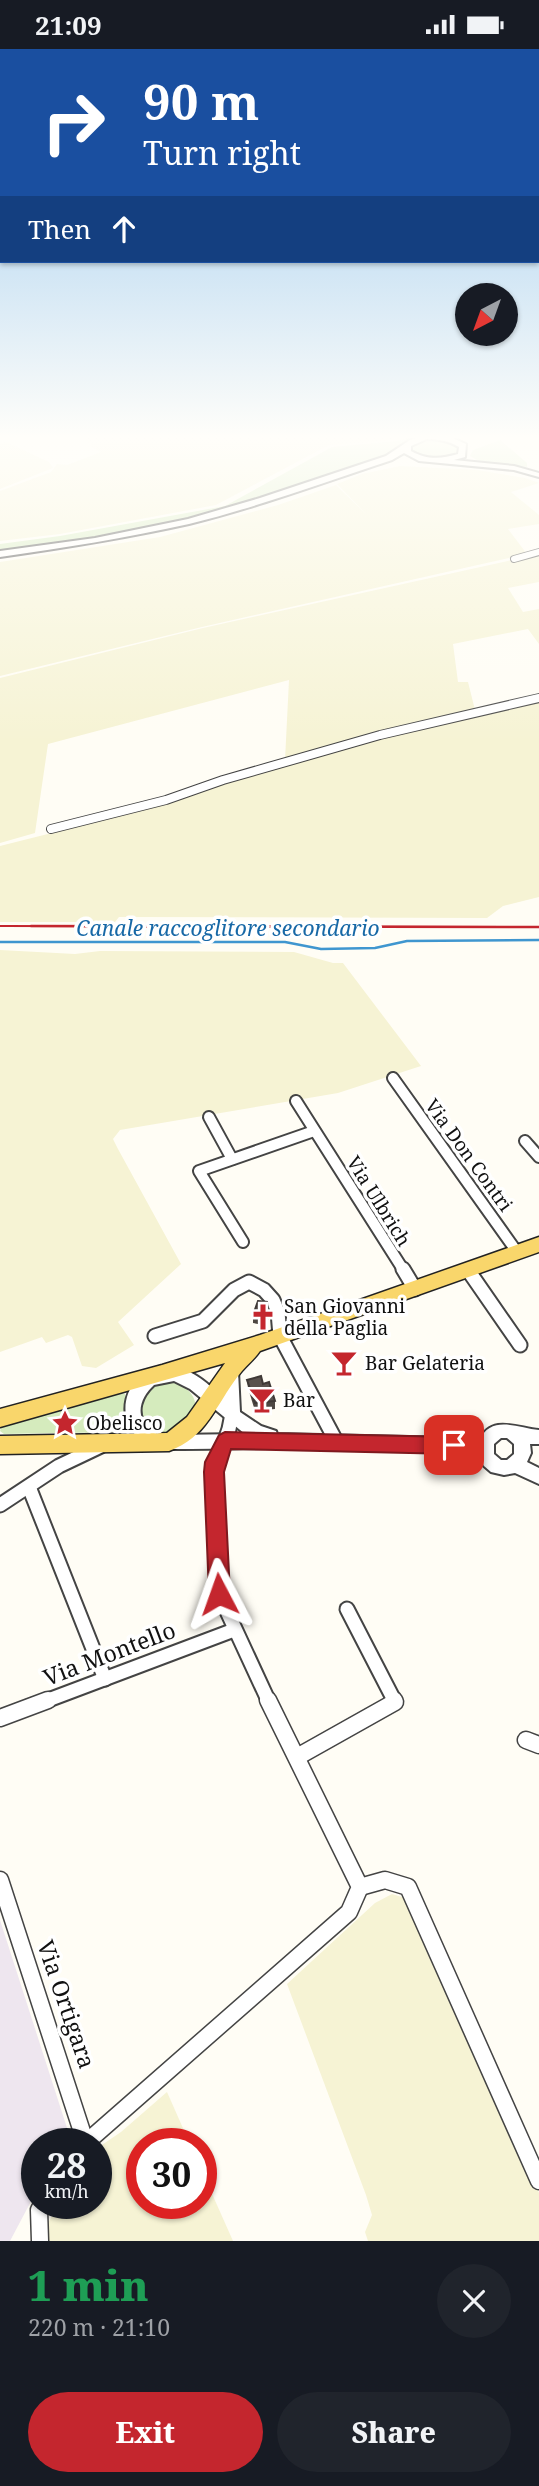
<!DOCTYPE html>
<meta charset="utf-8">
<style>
:root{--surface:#171b24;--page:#20242c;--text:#f1f3f6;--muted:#9ea1a6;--accent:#c4262e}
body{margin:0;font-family:"Noto Serif",serif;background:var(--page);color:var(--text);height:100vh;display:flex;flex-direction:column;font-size:26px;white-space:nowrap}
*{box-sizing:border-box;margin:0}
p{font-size:23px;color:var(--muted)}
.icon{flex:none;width:38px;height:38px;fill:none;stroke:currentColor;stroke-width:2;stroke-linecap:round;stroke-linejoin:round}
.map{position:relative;height:2192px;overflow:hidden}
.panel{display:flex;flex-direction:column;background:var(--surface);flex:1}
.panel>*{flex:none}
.guide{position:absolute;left:0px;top:0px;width:539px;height:214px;box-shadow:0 2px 5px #0004;background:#1a4fa0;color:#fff;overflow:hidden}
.needle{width:46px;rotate:221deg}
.buttons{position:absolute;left:455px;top:234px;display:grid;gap:14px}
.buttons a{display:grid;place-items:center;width:63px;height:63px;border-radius:50%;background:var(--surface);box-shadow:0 2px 5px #0004;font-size:35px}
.speed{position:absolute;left:21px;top:2079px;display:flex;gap:14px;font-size:35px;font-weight:700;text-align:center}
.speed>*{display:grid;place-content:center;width:91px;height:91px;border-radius:50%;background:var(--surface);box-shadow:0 2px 5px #0004;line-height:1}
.speed small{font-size:18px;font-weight:400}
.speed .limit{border:10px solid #d22;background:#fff;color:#111}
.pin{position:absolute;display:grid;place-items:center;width:60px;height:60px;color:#fff;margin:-30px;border-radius:14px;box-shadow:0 4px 10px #0006}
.me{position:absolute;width:77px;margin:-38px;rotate:356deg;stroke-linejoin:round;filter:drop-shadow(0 0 5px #0008)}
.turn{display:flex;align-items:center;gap:24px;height:147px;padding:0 28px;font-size:32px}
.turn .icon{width:91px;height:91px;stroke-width:2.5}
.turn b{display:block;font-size:49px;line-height:60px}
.then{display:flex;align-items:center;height:66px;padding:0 28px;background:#0003;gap:14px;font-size:26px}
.round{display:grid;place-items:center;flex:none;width:74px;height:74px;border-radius:37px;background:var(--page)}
.headline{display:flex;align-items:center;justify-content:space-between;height:119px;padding:0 28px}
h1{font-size:42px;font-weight:800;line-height:52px;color:#1e9e55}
.action{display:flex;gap:14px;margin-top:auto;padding:14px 28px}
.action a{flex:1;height:80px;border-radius:42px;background:var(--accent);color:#fff;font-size:28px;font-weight:800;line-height:80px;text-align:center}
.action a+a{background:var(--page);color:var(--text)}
.status{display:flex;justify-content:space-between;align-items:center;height:49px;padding:0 35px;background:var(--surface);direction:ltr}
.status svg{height:19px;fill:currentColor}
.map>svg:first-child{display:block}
.industrial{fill:#eee6ef}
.farmland{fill:#f6f3d4}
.green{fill:#d5ebbd}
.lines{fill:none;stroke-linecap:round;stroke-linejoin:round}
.stream{stroke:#3f96cf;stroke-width:2.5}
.minor-far4-casing{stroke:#444;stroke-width:8}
.minor-far3-casing{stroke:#444;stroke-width:10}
.minor-far2-casing{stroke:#444;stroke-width:14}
.minor-far1-casing{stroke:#444;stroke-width:17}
.minor-casing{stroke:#444;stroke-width:19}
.tertiary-casing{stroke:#444;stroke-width:4}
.primary-casing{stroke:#222;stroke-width:3}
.minor-far4{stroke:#fff;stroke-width:6}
.minor-far3{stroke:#fff;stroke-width:8}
.minor-far2{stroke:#fff;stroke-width:10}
.minor-far1{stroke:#fff;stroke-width:13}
.minor{stroke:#fff;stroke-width:16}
.tertiary{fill:#fff;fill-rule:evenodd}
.primary{fill:#f9d66b;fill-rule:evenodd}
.rail-far1{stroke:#c4262e;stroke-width:2}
.rail{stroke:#c4262e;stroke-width:2.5}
.wall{fill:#4d4742}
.building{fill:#5a524d;stroke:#3f3936;stroke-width:2}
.route{fill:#c4262e;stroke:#7f191e;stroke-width:2}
.labels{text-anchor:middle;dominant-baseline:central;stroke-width:7;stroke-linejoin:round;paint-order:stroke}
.street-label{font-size:19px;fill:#111;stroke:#fff}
.poi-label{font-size:19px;fill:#111;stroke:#fff;text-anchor:start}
.water-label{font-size:21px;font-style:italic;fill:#1768a6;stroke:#fff}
.near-street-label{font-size:23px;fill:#111;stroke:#fff}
</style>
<div class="status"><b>21:09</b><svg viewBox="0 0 49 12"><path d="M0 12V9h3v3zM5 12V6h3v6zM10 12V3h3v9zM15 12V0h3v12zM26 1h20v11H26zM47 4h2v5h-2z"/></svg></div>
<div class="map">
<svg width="539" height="2192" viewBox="0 0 539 2192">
<rect width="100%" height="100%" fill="#fffdf5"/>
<!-- industrial -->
<polygon class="industrial" points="0,1871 68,2082 61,2095 37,2095 37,2141 10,2192 0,2192"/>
<!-- farmland -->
<g class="farmland">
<polygon points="79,386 407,386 383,392 329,396 216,456 60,485 0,492 0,442 51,423 57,415 67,416 101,403 90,397 91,395"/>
<polygon points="6,393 49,413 53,419 0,440 0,395"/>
<polygon points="400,417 477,421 525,429 539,434 511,443 539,466 539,475 508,480 527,505 202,578 0,627 0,513 160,488 278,456 336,436 367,466 337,435 362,425"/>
<polygon points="539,505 539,533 508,539 523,563 539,560 539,595 528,580 453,595 458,633 468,633 475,661 285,711 289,631 48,695 35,784 0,794 0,629 203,579"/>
<polygon points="539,652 539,848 503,857 487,869 119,868 115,873 0,873 0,797 167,755 251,726 388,687"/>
<polygon points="0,901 75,905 100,902 294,903 333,914 343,914 421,1017 338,1044 120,1081 113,1090 118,1100 181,1215 118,1273 134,1296 96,1319 82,1317 72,1288 68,1286 46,1294 42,1288 0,1303"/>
<polygon points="392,1845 408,1850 435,1917 539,2144 539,2192 368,2192 365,2183 372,2166 366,2146 287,1935 375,1854"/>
<polygon points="167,2043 190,2095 142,2095 142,2154 201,2154 201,2120 233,2192 47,2192 47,2176 59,2154 96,2154 96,2100 121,2083"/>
</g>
<!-- green -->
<g class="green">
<polygon points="417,386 429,386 392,407 231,460 134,484 0,503 0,495 60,487 225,457 332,398 397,392"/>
<path d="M 434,390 L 454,395 L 460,401 L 458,404 C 445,412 423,412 412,401 L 415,394 Z"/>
<polygon points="500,391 527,414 527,418 484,415 470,407 473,401"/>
<path d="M 170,1333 C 187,1337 196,1345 196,1362 L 169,1384 C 155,1384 150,1380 140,1370 L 141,1348 L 153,1337 Z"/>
<path d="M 121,1344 L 125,1345 C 129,1355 124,1365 129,1376 L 126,1383 L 4,1385 L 0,1382 L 2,1376 Z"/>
</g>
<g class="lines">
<!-- stream -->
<polyline class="stream" points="0,893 285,893 321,900 375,899 407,892 539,891"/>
<!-- minor-far4 casing -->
<g class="minor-far4-casing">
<polyline id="minor-far4" points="514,510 539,503"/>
</g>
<!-- minor-far3 casing -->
<g class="minor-far3-casing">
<polyline id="minor-far3" points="51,780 166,751 223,731 380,686 539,649"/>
</g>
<!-- minor-far2 casing -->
<g class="minor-far2-casing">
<g id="minor-far2">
<polyline points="393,1029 517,1203"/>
<polyline points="296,1052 404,1222"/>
<polyline points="209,1068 232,1110"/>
<polyline points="525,1092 539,1108"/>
<polyline points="243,1193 199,1122 314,1082"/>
</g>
</g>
<!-- minor-far1 casing -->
<g class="minor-far1-casing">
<g id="minor-far1">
<polyline points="403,1220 415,1240"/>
<polyline points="468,1221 520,1296"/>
<polyline points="155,1287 203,1272 234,1241 249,1233 264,1241 273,1251 278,1263 280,1287 336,1392"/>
<polyline points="232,1365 229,1380 214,1423 219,1545 269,1653"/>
<polyline points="29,1438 105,1630"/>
<polyline points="0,1456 59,1417 101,1397"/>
<polyline points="347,1560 395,1653"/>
<polyline points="43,1653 234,1581"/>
</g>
</g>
<!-- minor casing -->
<g class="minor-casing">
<g id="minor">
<polyline points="0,1669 48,1651"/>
<polyline points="526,1691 539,1696"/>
<polyline points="297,1708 395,1653 394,1651"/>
<polyline points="0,1831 86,2095"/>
<polyline points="360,1838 385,1831 408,1838 539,2132"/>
<polyline points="88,2092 349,1863 360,1838 268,1651"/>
<polyline points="40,2192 39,2161 43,2154"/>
</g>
</g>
<!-- tertiary casing -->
<g class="tertiary-casing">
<g id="tertiary">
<path d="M 427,386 L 450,388 L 466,395 L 465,408 L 454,411 L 514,417 L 539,424 L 539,428 L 514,421 L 419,412 L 404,404 L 392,411 C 325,433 258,458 189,475 C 126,489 63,499 0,508 L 0,502 L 95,489 L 188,470 L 260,449 L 386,407 L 410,391 ZM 427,390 C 439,390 449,392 459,398 L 458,405 C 441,410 427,411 411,402 L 411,397 Z"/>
<path d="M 230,1315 L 236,1317 L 238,1322 L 240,1363 L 261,1377 L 276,1382 L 277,1385 L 454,1389 L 479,1392 C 491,1365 517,1379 539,1381 L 539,1395 L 530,1395 L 531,1404 L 527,1413 L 539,1419 L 539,1435 L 515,1424 L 504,1426 L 491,1423 L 484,1417 L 478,1407 C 378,1394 270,1400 169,1400 L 162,1395 L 155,1399 C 106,1381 122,1314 173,1318 C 193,1320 209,1336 223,1348 L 222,1322 L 224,1317 ZM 174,1332 L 190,1340 L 245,1385 L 169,1386 L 162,1390 C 158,1385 153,1383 148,1378 C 134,1364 142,1347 154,1336 ZM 507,1389 L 514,1395 L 514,1405 L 507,1411 L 501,1411 L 494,1405 L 494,1395 L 501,1389 Z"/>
</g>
</g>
<!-- primary casing -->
<g class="primary-casing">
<path id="primary" d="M 539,1188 L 539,1203 L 260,1302 C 254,1311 244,1318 238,1327 C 216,1356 206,1389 169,1402 L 0,1405 L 0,1387 L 167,1384 L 187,1368 L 225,1314 L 0,1378 L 0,1360 L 162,1316 L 260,1286 Z"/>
</g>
<!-- minor-far4 -->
<use href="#minor-far4" class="minor-far4"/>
<!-- minor-far3 -->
<use href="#minor-far3" class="minor-far3"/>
<!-- minor-far2 -->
<use href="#minor-far2" class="minor-far2"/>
<!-- minor-far1 -->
<use href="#minor-far1" class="minor-far1"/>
<!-- minor -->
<use href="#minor" class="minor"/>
<!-- tertiary -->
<use href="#tertiary" class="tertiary"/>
<!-- primary -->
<use href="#primary" class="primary"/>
<!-- rail-far1 -->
<polyline class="rail-far1" points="0,877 539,878"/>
<!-- rail -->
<polyline class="rail" points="31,877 539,878"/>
</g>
<!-- wall -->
<g class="wall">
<polygon points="267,1253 268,1277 253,1274 253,1266"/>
<polygon points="247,1331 263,1335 275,1352 275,1360 255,1362 248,1339"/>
</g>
<!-- building -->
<g class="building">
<polygon points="258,1252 267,1253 268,1269 253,1266"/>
<polygon points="261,1327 263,1335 269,1333 275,1352 255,1354 247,1331"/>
</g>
<!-- sky -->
<linearGradient id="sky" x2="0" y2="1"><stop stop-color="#95c6ee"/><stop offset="0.56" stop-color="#fffefa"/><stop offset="1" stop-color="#fffefa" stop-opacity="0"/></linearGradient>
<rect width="539" height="693" fill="url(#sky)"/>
<!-- route -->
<polygon class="route" points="225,1383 454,1388 461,1390 464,1396 461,1402 454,1405 231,1400 224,1423 230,1545 227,1552 219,1555 212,1552 209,1545 204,1423 205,1413 219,1386"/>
<!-- icons -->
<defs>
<g id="church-bare" transform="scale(2.1)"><path d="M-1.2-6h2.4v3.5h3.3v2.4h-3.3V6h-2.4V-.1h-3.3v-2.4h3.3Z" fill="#c4262e" stroke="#fff" stroke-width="2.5" paint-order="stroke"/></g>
<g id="bar-bare" transform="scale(2.1)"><path d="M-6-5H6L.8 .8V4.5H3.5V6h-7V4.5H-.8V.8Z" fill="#c4262e" stroke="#fff" stroke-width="2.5" paint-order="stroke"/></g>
<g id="sight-bare" transform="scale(2.1)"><path d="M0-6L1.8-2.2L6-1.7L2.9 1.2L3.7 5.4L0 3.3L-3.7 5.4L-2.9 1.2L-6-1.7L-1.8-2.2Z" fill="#c4262e" stroke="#fff" stroke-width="2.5" paint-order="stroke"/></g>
</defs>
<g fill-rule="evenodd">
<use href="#church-bare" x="263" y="1268"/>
<use href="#bar-bare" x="344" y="1314"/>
<use href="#bar-bare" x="262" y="1351"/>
<use href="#sight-bare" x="65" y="1374"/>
</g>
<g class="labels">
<!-- street labels -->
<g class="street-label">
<text transform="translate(469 1106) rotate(54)">Via Don Contri</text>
<text transform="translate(379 1152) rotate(58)">Via Ulbrich</text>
</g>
<!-- poi labels -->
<g class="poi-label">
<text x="284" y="1257">San Giovanni<tspan x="284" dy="22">della Paglia</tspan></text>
<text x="365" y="1314">Bar Gelateria</text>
<text x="283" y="1351">Bar</text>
<text x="86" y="1374">Obelisco</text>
</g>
<!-- water labels -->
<g class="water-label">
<text x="228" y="879">Canale raccoglitore secondario</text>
</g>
<!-- near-street labels -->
<g class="near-street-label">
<text transform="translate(109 1604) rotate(-21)">Via Montello</text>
<text transform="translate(67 1955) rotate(71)">Via Ortigara</text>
</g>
</g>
</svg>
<div class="buttons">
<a><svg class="needle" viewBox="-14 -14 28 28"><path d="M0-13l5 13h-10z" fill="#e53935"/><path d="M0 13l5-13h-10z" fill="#9ea1a6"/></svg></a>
</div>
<div class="speed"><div>28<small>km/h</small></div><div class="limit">30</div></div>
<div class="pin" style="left:454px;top:1396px;background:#d93025"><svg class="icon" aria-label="arrive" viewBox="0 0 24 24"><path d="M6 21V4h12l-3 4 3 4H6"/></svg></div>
<svg class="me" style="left:219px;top:1545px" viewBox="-20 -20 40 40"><path d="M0-17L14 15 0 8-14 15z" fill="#c4262e" stroke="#fff" stroke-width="4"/></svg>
<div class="guide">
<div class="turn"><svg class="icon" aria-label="right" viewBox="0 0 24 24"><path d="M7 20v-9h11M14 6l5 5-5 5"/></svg><div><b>90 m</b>Turn right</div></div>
<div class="then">Then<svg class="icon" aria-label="ahead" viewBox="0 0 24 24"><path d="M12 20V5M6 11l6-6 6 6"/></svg></div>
</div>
</div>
<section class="panel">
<div class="headline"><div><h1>1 min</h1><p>220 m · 21:10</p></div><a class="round"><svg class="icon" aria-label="close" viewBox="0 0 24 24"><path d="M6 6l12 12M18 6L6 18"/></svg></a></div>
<div class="action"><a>Exit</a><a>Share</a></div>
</section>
